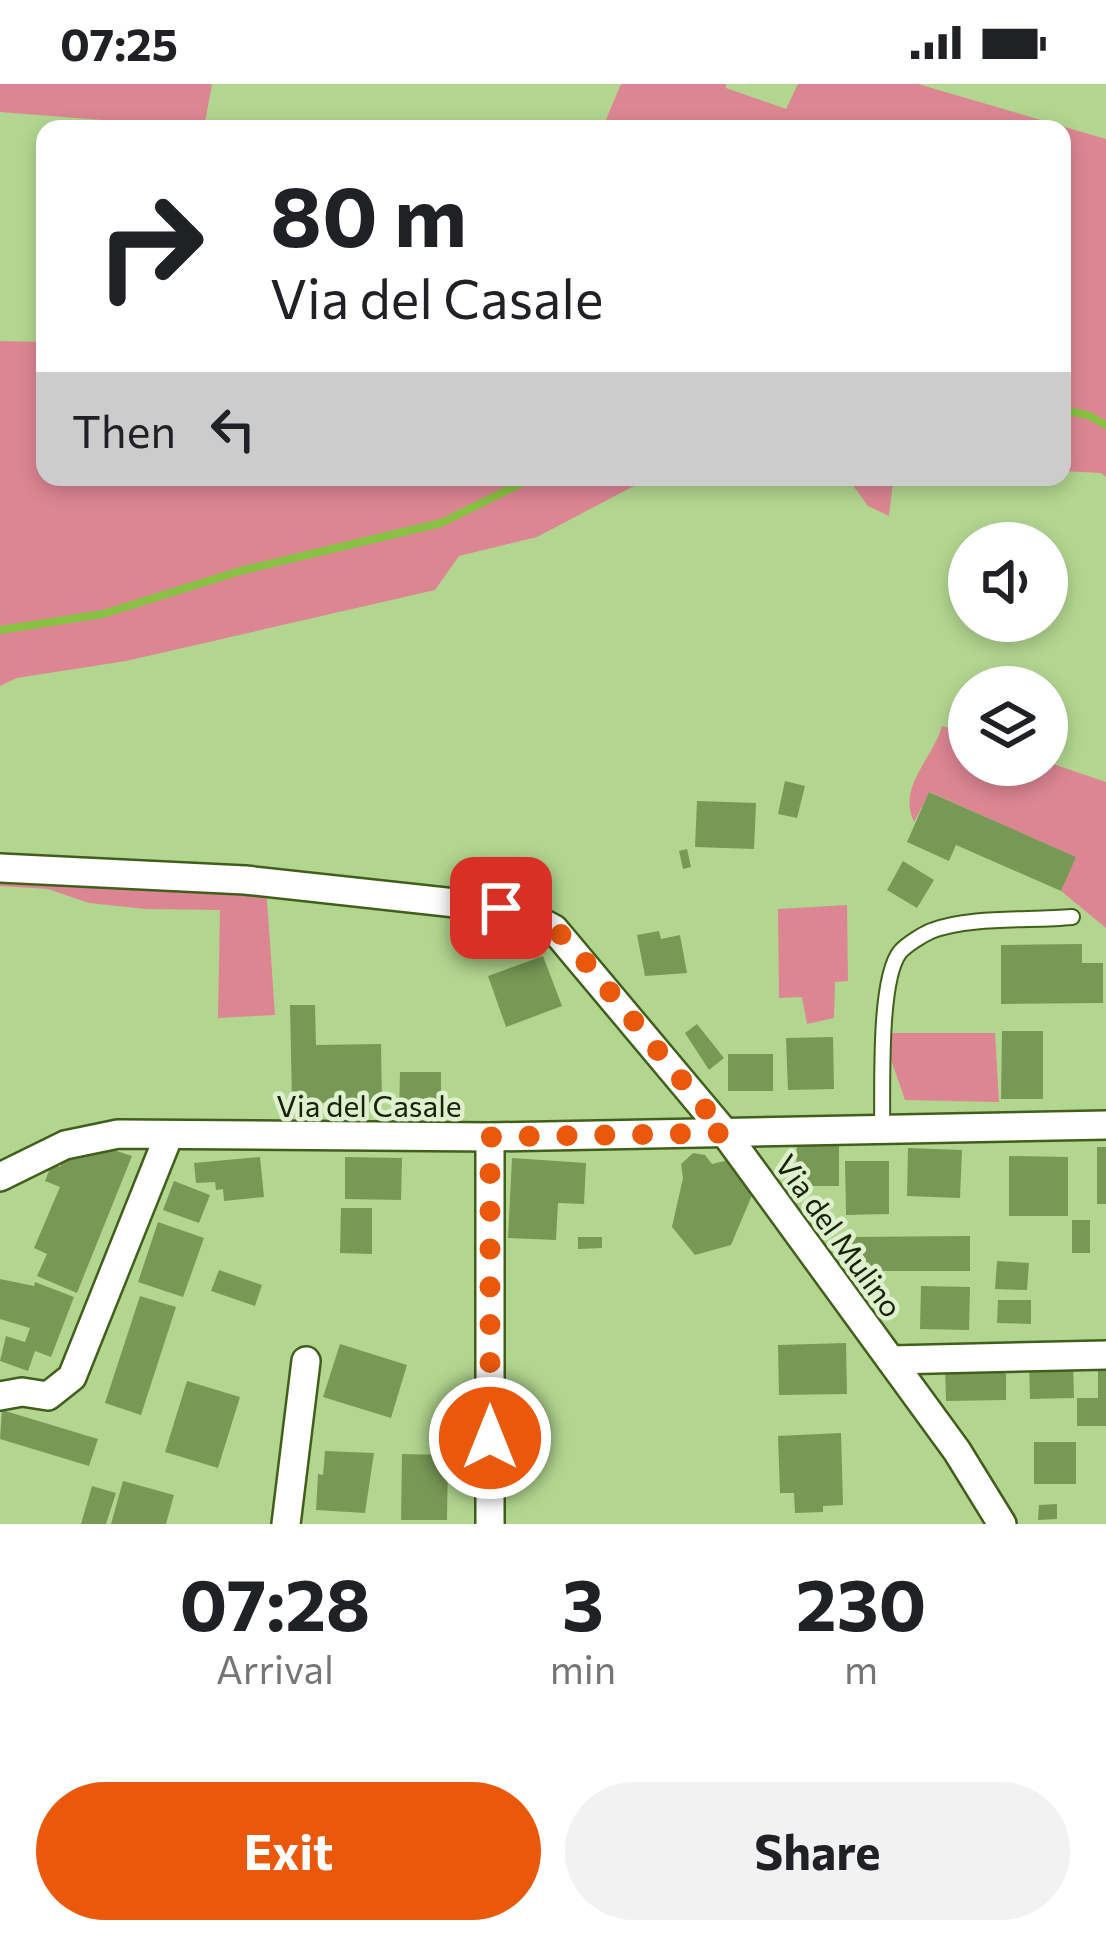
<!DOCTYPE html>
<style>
:root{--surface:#fff;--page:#f2f2f2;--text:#202124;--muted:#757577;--accent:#ea580c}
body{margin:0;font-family:Commissioner,sans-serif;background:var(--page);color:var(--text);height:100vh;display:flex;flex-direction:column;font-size:45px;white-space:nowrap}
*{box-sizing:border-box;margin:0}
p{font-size:39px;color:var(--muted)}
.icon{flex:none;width:66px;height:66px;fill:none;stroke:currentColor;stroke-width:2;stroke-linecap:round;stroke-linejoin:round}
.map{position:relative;height:1440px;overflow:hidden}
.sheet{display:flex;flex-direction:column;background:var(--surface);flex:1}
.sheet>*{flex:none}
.top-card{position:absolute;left:36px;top:36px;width:1035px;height:366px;border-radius:24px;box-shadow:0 6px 18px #0003;background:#fff;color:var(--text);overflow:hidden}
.fabs{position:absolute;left:948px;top:438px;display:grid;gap:24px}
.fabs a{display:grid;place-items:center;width:120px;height:120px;border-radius:50%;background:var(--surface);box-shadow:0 6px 18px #0003;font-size:60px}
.pin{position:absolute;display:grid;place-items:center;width:102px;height:102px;color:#fff;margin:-51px;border-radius:24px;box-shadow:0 6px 18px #0006}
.me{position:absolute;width:132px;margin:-66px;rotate:0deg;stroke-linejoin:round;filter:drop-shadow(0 0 9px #0008)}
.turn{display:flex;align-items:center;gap:42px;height:252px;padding:0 36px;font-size:54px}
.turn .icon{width:156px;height:156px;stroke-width:2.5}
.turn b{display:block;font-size:84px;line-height:102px}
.then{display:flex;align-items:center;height:114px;padding:0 36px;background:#0003;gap:24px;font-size:45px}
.eta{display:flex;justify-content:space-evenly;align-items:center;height:204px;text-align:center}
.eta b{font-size:72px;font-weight:700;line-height:84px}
.primary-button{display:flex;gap:24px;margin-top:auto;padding:24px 36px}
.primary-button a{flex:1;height:138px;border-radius:72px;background:var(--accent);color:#fff;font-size:48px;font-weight:700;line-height:138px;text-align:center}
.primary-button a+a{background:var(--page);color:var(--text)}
.status{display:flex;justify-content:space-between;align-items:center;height:84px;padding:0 60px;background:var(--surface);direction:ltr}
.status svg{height:33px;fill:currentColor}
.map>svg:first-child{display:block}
.green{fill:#dc8693}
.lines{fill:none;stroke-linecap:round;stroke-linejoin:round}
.stream{stroke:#89c145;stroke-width:8}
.building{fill:#789956}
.service-casing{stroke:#415f1b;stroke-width:18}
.minor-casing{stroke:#415f1b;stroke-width:32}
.service{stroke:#fff;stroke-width:14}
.minor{stroke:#fff;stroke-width:27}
.route{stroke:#ea580c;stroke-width:21;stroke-dasharray:0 37.8}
.labels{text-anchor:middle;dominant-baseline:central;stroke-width:9;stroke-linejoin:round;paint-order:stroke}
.street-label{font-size:30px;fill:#162307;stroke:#def0cd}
</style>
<div class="status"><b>07:25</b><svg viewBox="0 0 49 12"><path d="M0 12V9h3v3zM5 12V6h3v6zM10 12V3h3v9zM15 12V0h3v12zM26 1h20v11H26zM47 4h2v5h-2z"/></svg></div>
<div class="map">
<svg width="1106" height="1440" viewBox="0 0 1106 1440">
<rect width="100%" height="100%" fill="#b2d690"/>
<!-- green -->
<g class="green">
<polygon points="0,0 212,0 204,44 0,28"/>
<polygon points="621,0 726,0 726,4 786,25 798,0 918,0 1106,55 1106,393 1101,389 1062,387 1062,45 602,45"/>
<polygon points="0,257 45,258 45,393 651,393 537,453 459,472 435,506 126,577 17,594 0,602"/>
<polygon points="847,393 923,393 893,398 889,432 868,422"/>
<path d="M 942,642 L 969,650 L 969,681 L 1047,681 L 1047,678 L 1106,698 L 1106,844 L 1061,807 L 1075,773 L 930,708 L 914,738 C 897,702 933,675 942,642 Z"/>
<polygon points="0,788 266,802 275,931 218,934 220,826 146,825 89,819 48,805 0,802"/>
<polygon points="847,821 848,897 835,898 834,934 807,940 802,913 779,914 778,825"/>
<polygon points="891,949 995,949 999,1018 905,1016 889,970"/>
</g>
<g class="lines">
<!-- stream -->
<g class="stream">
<polyline points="1062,326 1088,331 1106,341"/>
<polyline points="0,546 103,530 240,487 441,439 534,393"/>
</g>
</g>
<!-- building -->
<g class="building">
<polygon points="785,697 805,702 797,734 778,730"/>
<polygon points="929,708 1076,773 1061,807 956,761 949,777 907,758"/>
<polygon points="697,717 756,719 754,765 695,763"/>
<polygon points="687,765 691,783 683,785 679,767"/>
<polygon points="903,777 934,796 917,824 887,806"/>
<polygon points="659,847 661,855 680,851 687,889 645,892 637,851"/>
<polygon points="1082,860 1082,879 1103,879 1103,919 1001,920 1001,861"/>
<polygon points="543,872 562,922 506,943 488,892"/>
<polygon points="290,921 315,921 316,961 381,960 382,1018 292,1019"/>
<polygon points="697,940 724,974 709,986 685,949"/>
<polygon points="1002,947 1043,947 1043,1015 1001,1015"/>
<polygon points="833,953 834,1005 788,1006 786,954"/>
<rect x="728" y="970" width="45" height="37"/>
<polygon points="400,988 441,988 441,1030 399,1029"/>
<polygon points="89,1058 132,1072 77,1209 37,1192 47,1170 34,1164 60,1103 45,1097 52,1079 60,1083 67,1065 84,1072"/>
<polygon points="797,1059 839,1059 839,1102 796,1102"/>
<rect x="1097" y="1063" width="9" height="57"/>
<polygon points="908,1064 962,1066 960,1114 907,1112"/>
<polygon points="693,1069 705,1071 712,1080 729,1076 753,1109 731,1161 695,1171 672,1143 683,1094 681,1080"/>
<polygon points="1009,1072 1068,1073 1068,1132 1009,1132"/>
<polygon points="260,1073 264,1113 224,1117 223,1105 216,1106 215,1098 196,1099 194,1079"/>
<polygon points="345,1073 402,1074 401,1116 345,1115"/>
<polygon points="512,1074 586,1079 584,1120 558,1119 556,1156 508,1154"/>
<polygon points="845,1077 889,1077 889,1130 846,1131"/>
<polygon points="174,1097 210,1111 199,1139 163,1126"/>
<polygon points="341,1124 372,1124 372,1170 340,1169"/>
<rect x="1072" y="1136" width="18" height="33"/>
<polygon points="158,1138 204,1154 183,1213 138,1198"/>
<polygon points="970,1152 970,1187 849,1187 849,1153"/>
<polygon points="578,1153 602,1153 602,1164 578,1165"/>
<polygon points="997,1177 1029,1179 1027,1206 995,1205"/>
<polygon points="219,1186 262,1201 255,1222 211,1207"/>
<polygon points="0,1195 34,1202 35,1198 74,1213 51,1273 35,1267 28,1287 0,1277 6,1252 25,1258 30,1244 0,1235"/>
<polygon points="921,1202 970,1203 969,1246 920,1245"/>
<polygon points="140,1212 176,1223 141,1331 105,1319"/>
<polygon points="998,1216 1031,1216 1031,1240 997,1239"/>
<polygon points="846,1259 847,1310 779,1311 778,1261"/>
<polygon points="340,1260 407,1281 391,1334 323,1313"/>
<polygon points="1073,1278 1074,1314 1030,1315 1029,1279"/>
<polygon points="1098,1278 1106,1278 1106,1342 1077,1342 1077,1314 1098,1314"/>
<polygon points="1006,1280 1006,1316 946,1317 945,1282"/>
<polygon points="187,1297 240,1313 218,1384 165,1368"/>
<polygon points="2,1326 98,1355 89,1382 0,1355"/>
<polygon points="841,1349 843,1421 823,1422 823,1428 795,1429 794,1409 780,1409 778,1352"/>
<rect x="1034" y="1358" width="42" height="42"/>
<polygon points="325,1367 374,1369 365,1429 316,1426 318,1390 323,1391"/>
<polygon points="402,1370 448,1371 447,1436 401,1436"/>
<polygon points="123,1397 174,1411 166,1440 111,1440"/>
<polygon points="92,1402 116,1409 106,1440 81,1440"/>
<polygon points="1057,1420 1057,1435 1038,1436 1039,1421"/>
</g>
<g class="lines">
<!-- service casing -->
<g class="service-casing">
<path id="service" d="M 882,1045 C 883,1006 878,896 900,868 C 906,861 922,851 931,847 C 969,832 1030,837 1072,833"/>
</g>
<!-- minor casing -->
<g class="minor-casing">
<g id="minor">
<polyline points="0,784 245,796 501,824 524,829 554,845 725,1049 957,1367 1002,1440"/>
<polyline points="0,1093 65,1061 118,1050 490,1053 1106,1041"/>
<polyline points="891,1276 1106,1271"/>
<polyline points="0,1312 22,1308 48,1312 72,1293 169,1051"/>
<polyline points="286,1440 306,1277"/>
<polyline points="490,1440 490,1053"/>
</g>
</g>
<!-- service -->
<use href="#service" class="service"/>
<!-- minor -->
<use href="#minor" class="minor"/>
</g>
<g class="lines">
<!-- route -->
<polyline class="route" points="490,1354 490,1053 725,1049 566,854 536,834 501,824"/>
</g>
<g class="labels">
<!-- street labels -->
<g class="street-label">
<text x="369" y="1020">Via del Casale</text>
<text transform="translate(840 1151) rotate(54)">Via del Mulino</text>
</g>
</g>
</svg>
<div class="fabs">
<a><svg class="icon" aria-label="sound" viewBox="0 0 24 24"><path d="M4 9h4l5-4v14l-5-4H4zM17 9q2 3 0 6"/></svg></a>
<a><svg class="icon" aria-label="layers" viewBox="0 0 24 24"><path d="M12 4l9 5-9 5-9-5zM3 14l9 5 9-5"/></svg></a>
</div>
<div class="pin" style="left:501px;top:824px;background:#d93025"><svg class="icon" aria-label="arrive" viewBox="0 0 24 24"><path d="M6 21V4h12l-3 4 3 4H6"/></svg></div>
<svg class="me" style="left:490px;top:1354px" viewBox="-20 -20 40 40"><circle r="17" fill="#ea580c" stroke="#fff" stroke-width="3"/><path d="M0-11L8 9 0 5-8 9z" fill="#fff"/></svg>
<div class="top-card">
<div class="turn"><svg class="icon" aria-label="right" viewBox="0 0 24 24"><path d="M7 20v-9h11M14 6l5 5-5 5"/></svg><div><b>80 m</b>Via del Casale</div></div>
<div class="then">Then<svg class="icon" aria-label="left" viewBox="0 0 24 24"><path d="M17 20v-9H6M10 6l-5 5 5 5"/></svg></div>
</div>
</div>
<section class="sheet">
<div class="eta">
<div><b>07:28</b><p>Arrival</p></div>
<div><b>3</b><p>min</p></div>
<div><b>230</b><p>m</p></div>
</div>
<div class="primary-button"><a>Exit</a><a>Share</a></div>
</section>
